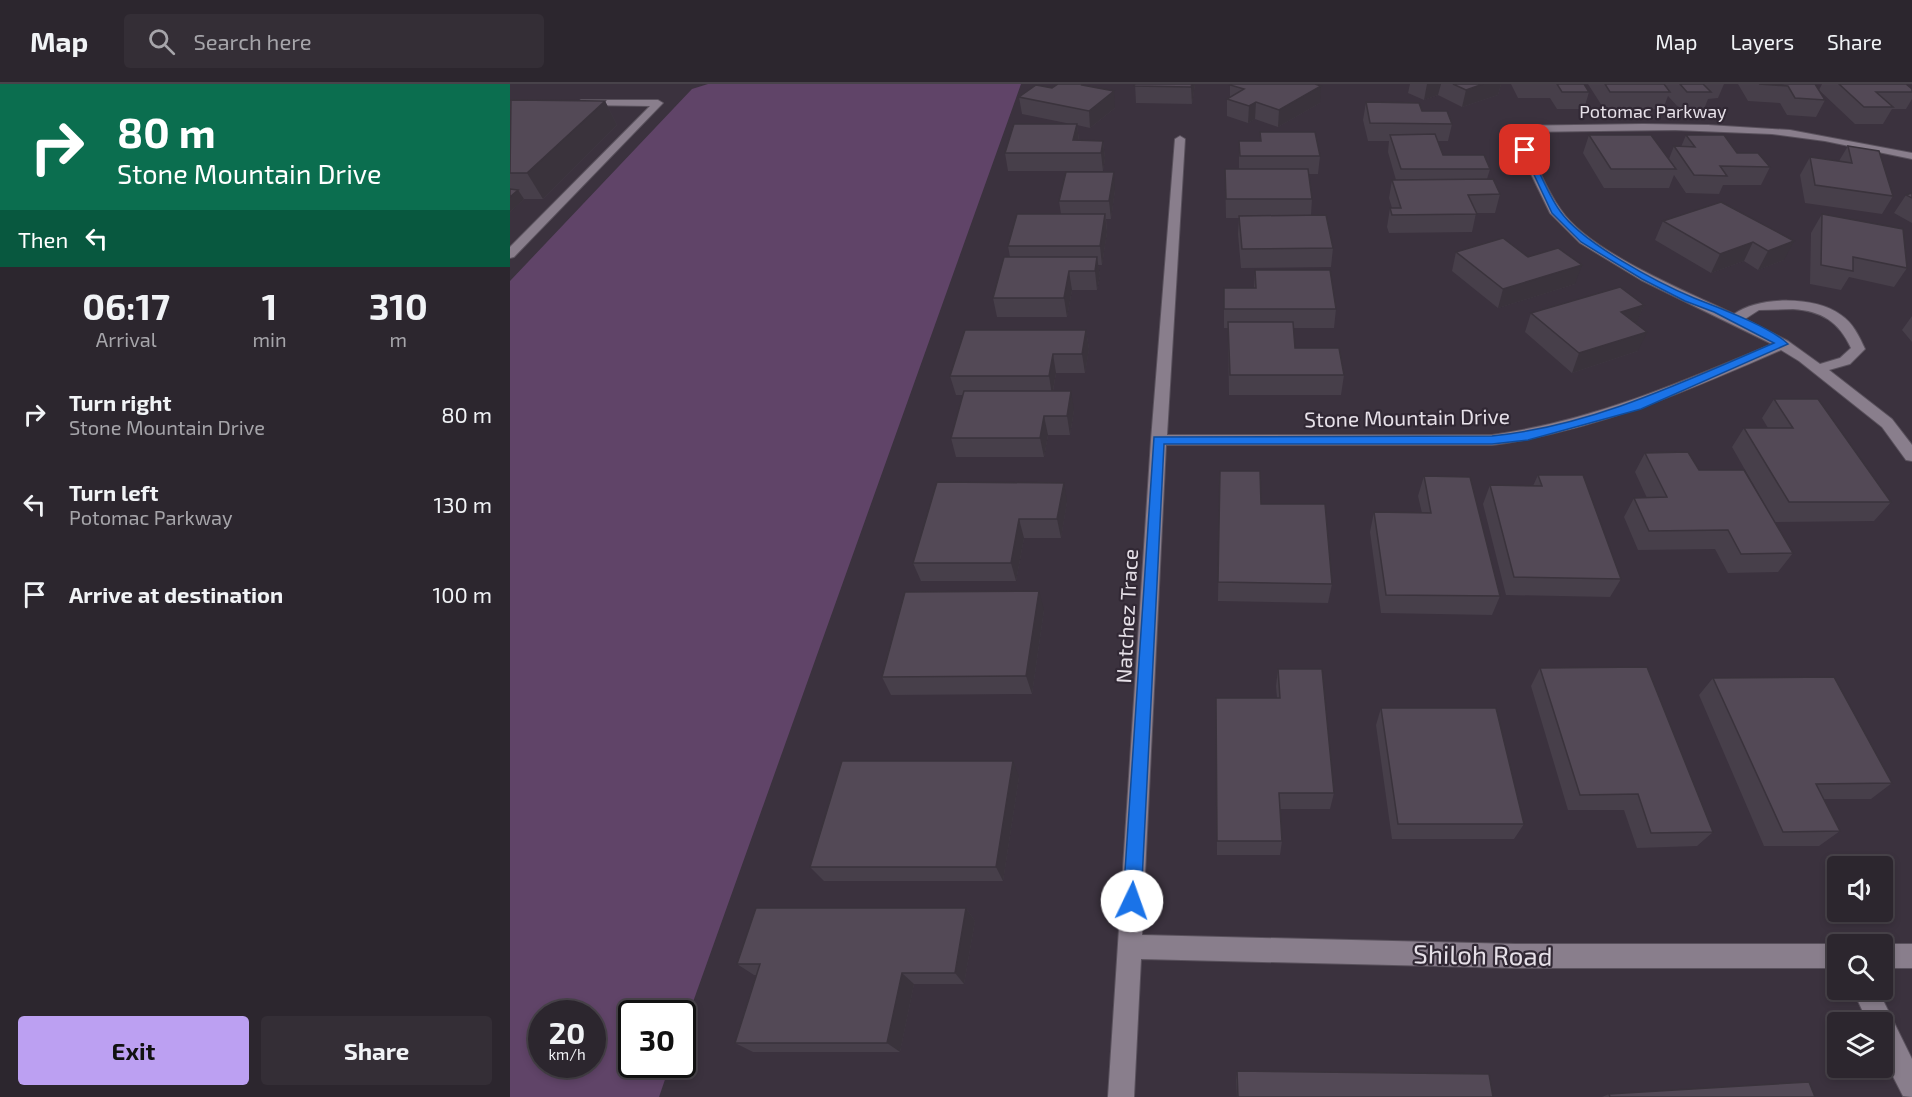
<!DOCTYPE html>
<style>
:root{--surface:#2c262e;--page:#342e36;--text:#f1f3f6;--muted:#a6a5aa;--line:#48434a;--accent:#bca0f2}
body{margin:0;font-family:"Exo 2",sans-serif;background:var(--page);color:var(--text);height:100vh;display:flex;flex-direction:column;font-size:22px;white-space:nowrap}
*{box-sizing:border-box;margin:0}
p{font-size:20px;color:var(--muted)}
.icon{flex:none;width:33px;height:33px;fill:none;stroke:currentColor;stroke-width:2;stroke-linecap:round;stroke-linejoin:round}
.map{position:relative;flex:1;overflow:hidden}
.drawer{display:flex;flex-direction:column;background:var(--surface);width:510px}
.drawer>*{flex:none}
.guide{background:#0b6e4f;color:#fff;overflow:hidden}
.fabs{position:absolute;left:1317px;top:772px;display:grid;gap:12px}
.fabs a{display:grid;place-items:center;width:66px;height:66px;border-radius:6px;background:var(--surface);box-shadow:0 3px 9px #0003,0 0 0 2px var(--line);font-size:30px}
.speed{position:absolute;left:18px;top:916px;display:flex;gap:12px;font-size:30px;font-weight:700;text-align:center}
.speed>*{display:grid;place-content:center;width:78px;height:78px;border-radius:50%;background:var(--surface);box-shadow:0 3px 9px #0003,0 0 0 2px var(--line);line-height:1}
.speed small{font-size:15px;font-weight:400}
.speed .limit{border:3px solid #111;border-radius:9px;background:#fff;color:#111}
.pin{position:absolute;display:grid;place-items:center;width:51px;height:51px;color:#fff;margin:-26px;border-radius:12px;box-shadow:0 3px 9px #0006}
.me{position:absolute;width:66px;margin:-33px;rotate:3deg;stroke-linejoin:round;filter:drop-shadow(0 0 4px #0008)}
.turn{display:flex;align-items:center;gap:21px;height:126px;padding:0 18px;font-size:27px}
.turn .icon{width:78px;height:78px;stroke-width:2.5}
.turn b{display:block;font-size:42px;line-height:51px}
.then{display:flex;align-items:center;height:57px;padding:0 18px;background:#0003;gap:12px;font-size:22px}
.eta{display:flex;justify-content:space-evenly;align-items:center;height:102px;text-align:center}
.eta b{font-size:36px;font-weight:700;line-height:42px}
.button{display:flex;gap:12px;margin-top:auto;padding:12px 18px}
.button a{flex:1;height:69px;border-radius:6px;background:var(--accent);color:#111;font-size:24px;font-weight:700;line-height:69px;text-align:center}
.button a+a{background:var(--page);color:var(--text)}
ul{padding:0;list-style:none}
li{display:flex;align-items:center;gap:18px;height:90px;padding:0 18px}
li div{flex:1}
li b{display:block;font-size:22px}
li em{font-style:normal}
header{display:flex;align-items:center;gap:36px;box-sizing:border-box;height:84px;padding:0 30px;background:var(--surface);border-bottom:2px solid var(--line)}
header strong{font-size:28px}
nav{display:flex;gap:33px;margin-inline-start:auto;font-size:21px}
.search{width:420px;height:54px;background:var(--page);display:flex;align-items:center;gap:15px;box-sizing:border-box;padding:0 21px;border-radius:6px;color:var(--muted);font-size:22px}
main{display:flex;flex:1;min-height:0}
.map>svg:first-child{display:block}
.green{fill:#604468;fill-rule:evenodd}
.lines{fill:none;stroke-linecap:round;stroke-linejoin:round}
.service-casing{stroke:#59515c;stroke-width:2}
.minor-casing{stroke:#59515c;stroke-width:2}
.service{fill:#897e8c;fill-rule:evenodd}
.minor{fill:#897e8c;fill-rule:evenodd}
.wall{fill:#473f4a}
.shaded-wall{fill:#3a333c}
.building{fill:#534956;stroke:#3a333c;stroke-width:1.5}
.route{fill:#1a73e8;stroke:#114b97;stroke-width:1.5}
.labels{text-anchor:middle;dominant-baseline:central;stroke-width:4.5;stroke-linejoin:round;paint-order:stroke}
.far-street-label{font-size:18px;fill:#e6e0e8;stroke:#312834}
.street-label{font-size:21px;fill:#e6e0e8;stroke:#312834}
.near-street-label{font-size:26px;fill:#e6e0e8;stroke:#312834}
</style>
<header>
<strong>Map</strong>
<div class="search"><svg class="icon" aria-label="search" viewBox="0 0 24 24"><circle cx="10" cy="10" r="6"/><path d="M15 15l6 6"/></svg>Search here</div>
<nav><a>Map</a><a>Layers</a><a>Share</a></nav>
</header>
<main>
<section class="drawer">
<div class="guide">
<div class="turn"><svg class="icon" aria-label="right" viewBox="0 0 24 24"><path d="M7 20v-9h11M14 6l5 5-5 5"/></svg><div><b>80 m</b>Stone Mountain Drive</div></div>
<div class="then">Then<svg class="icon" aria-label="left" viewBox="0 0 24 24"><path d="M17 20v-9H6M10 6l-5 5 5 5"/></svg></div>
</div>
<div class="eta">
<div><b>06:17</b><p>Arrival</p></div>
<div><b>1</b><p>min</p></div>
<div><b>310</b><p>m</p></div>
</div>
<ul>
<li><svg class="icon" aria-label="right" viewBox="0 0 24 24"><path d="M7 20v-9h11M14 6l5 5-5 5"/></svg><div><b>Turn right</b><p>Stone Mountain Drive</p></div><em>80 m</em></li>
<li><svg class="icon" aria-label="left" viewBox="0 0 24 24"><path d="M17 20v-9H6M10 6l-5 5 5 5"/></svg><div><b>Turn left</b><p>Potomac Parkway</p></div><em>130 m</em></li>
<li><svg class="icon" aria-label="arrive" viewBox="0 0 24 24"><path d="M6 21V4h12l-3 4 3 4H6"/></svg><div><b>Arrive at destination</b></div><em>100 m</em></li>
</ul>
<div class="button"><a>Exit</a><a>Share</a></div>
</section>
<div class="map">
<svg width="1402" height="1013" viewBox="0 0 1402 1013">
<rect width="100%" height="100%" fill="#3b323e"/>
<!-- green -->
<path class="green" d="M 198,0 L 511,0 L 173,946 L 172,930 L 122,930 L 122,981 L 160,981 L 149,1013 L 0,1013 L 0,197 L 182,5 ZM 32,930 L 82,930 L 82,981 L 32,981 Z"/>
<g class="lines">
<!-- service casing -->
<g class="service-casing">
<polygon id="service" points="71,16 148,16 153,19 4,173 0,174 0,163 140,22 68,21 66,19"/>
</g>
<!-- minor casing -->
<g class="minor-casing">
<g id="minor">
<path d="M 1133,40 L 1198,41 L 1280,46 L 1402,69 L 1402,75 L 1315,57 L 1262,50 L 1165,46 L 1011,48 C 1024,73 1034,103 1051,126 C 1079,168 1178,208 1224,230 C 1250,212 1305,212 1331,231 C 1343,239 1349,252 1355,265 L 1340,280 L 1319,286 L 1382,335 L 1402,361 L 1402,377 L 1396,376 L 1372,343 L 1289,277 L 1271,266 C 1177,307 1085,347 982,361 L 656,361 L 632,851 L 1006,860 L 1328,860 L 1331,861 L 1328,861 L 1328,884 L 1006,884 L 631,875 L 624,1013 L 598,1013 L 641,356 L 665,55 L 670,52 L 675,55 L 657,351 L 982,351 C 1081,337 1170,299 1262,260 L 1131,196 L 1070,159 L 1040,129 L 999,45 L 1004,42 ZM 1283,225 C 1312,227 1329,238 1341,264 L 1330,274 L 1310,280 L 1278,257 L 1235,235 L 1249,226 Z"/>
<polygon points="1372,860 1402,860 1402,884 1372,884 1372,861 1369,861"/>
<polygon points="1343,906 1368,906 1402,975 1402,1013 1393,1012 1372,971 1372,939 1358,939"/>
</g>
</g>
<!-- service -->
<use href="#service" class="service"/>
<!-- minor -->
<use href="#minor" class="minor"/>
</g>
<!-- wall -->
<g class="wall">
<polygon points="625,0 685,0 682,20 626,19"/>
<polygon points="900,0 991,0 988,11 952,23 928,11 914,16 898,9"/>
<polygon points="1001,0 1074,0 1079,8 1074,25 1047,25 1040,14 1008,14"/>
<polygon points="1078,0 1214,0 1208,14 1198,15 1194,25 1170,25 1158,12 1153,25 1094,25"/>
<polygon points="1228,0 1305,0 1309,6 1312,0 1396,0 1402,5 1402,15 1396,25 1382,25 1373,40 1345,40 1309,6 1315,16 1306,33 1277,31 1270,19 1238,17"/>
<polygon points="720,1 810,19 768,43 745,35 738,39 717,32 717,15 720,13"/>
<polygon points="581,2 605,24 580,44 567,41 569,56 593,57 595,74 593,87 498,87 495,69 561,40 512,30 509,13 542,4"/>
<polygon points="0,17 95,17 107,41 33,115 14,115 0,128"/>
<polygon points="856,18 912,27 942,40 938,57 928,57 933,71 980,85 977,95 990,110 985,129 966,129 962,148 879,149 877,143 880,124 882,124 879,114 882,96 886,96 878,68 879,57 858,57 853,36"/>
<polygon points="750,48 810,72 808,90 798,90 802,115 801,131 823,164 821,183 731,184 728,150 729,134 716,134 715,85 729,85 729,57 750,57"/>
<polygon points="1079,51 1159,75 1164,62 1171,63 1176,51 1227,69 1260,83 1251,101 1213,101 1209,110 1176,109 1164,91 1159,104 1094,104 1073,69"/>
<polygon points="1338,62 1383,112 1372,130 1295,119 1290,91 1300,73 1329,77"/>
<polygon points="605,106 601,135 596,135 597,148 592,181 588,181 590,192 587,206 562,206 557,233 487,233 483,214 500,173 498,162 551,130 549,117"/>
<polygon points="1402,109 1402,139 1384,129 1396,111"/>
<polygon points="1211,118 1274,176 1248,186 1234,177 1201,189 1145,156 1153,137"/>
<polygon points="1312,130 1397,184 1384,203 1339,193 1331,206 1300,200 1301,149"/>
<polygon points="946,168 1065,200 988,224 942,187"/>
<polygon points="745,186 826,225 824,244 783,244 785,264 834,291 831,311 719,311 718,244 714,244 714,204 744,204"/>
<polygon points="1134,221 1126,239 1128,267 1062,289 1015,248 1021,229"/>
<polygon points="1402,232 1402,258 1392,246"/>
<polygon points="576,246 579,265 575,289 546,289 543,307 564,326 560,351 538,351 534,373 446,373 441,354 453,311 446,311 440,292"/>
<polygon points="1264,315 1381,418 1364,437 1265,438 1283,469 1268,488 1218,489 1205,465 1128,466 1114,433 1124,414 1137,414 1125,388 1135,369 1189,386 1258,426 1222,363 1234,344 1258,344 1252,334"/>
<polygon points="710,387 751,420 822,500 818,519 708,517"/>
<polygon points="1028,391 1111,495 1100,513 996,511 973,420 980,401 1023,402"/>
<polygon points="914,392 990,512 982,531 871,529 860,448 864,428 912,429 908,412"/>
<polygon points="427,398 557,418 551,454 514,454 506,497 411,497 403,479"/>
<polygon points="534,526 522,610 381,611 372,593"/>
<polygon points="1030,584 1203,748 1187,762 1127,764 1114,726 1058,726 1021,602"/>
<polygon points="768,585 824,709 820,725 770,725 772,757 770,771 707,771 706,614 767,614 766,602"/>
<polygon points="1203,594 1382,699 1361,715 1314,715 1330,747 1309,762 1254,762 1189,611"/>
<polygon points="871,624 1014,740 1004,755 882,755 866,641"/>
<polygon points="509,693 493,797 314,797 300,783"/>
<polygon points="456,824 465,837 454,900 404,900 390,968 243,968 225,959 246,891 244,891 227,880"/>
<polygon points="727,987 983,1013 727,1013 726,996"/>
<polygon points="1099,1010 1305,1013 1092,1013"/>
</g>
<!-- shaded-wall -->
<g class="shaded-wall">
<polygon points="682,0 685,0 682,20 681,3"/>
<polygon points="917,0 931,0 928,11 914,16"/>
<polygon points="973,0 991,0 988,11 952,23 956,6"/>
<polygon points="811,2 810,19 768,43 769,26"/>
<polygon points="604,7 605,24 580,44 579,27"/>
<polygon points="95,17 107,41 33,115 17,89"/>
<polygon points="746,18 745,35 738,39 739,22"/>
<polygon points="567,40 569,58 563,56"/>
<polygon points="593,57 595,74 593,87 591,69"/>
<polygon points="604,88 605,106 601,135 599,117"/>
<polygon points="8,106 14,115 0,128 0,113"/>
<polygon points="595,130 597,148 592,181 590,162"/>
<polygon points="1284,157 1274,176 1248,186 1258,167"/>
<polygon points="1243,158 1234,177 1201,189 1210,170"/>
<polygon points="587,173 590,192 587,206 585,187"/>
<polygon points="1072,181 1065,200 988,224 993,205"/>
<polygon points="559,187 562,206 557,233 554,214"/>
<polygon points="1134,221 1126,240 1111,228"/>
<polygon points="576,246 579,265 575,289 572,270"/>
<polygon points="1137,248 1128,267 1062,289 1069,269"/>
<polygon points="543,270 546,289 542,311 539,292"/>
<polygon points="561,307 564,326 560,351 557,332"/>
<polygon points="534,332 538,351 534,373 530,354"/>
<polygon points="554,399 557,418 551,454 547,435"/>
<polygon points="509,435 514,454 506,497 501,479"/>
<polygon points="529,507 534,526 522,610 516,592"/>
<polygon points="503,677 509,693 493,797 486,783"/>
<polygon points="456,824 465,837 454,900 445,889"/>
<polygon points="392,889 404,900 390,968 377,959"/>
</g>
<!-- building -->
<g class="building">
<polygon points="548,0 573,0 572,1 604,7 579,27 509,13 526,1 542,4"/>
<polygon points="625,0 682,0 681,3 624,2"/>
<polygon points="721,0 805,0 811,2 769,26 746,18 739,22 717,15 734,5 720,1"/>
<polygon points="943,0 973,0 956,6"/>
<polygon points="1047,0 1074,0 1079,8 1052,8"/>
<polygon points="1095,0 1154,0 1160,8 1100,8"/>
<polygon points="1170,0 1193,0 1201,8 1177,8"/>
<polygon points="1249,0 1305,0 1315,16 1285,14 1278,2"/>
<polygon points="1329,0 1396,0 1402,5 1402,8 1366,8 1383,23 1354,23"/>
<polygon points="1,16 95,17 17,89 0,89"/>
<polygon points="856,18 909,19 912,27 937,27 942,40 860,39"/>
<polygon points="504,40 567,40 563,56 593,57 591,69 495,69"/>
<polygon points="750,48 805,48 810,72 730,72 729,57 751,57"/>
<polygon points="925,50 933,71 974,71 980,85 891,85 880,51"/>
<polygon points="1079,51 1141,51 1166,85 1101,85"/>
<polygon points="1176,51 1214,51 1227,69 1248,69 1260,83 1210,82 1217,92 1184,91 1164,62 1185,63"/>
<polygon points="1338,62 1369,67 1383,112 1305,101 1300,73 1342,79"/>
<polygon points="715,85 798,85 802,115 716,115"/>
<polygon points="556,88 604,88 599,117 549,117"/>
<polygon points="983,95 990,110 958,111 967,130 882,131 880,124 891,124 882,96"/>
<polygon points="0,105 8,106 0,113"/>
<polygon points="1402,109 1402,114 1396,111"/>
<polygon points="1211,118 1284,157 1258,167 1243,158 1210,170 1153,137"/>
<polygon points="507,130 595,130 590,162 498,162"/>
<polygon points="1312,130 1393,145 1397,184 1343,173 1343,187 1311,181"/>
<polygon points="816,131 823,164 732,165 729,132"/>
<polygon points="993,154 1018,173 1048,164 1072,181 993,205 946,168"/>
<polygon points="494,173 587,173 585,187 559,187 554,214 483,214"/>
<polygon points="745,186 820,186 826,225 714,225 714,204 746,204"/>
<polygon points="1110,203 1134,221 1111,228 1137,248 1069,269 1021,229"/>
<polygon points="718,238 783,238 785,264 829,264 834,291 720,291"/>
<polygon points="455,246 576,246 572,270 543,270 539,292 440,292"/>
<polygon points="454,307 561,307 557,332 534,332 530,354 441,354"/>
<polygon points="1264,315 1308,315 1381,418 1279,418 1234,344 1283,344"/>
<polygon points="1178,368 1189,386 1234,386 1283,469 1231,470 1218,446 1139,447 1124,414 1157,413 1135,369"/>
<polygon points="710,387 750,387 751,420 815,420 822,500 708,498"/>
<polygon points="1028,391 1073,391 1111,495 1004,493 980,401 1032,402"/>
<polygon points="914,392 960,393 990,512 876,511 864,428 921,429"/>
<polygon points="427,398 554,399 547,435 509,435 501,479 403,479"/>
<polygon points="529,507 516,592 372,593 395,508"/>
<polygon points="1137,583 1203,748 1141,749 1128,710 1070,711 1030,584"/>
<polygon points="768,585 812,585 824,709 769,709 772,757 707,757 706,614 770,614"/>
<polygon points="1324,593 1382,699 1306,700 1330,747 1273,748 1203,594"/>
<polygon points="871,624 986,624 1014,740 888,740"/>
<polygon points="332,677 503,677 486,783 300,783"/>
<polygon points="246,824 456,824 445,889 392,889 377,959 225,959 250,880 227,880"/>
<polygon points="727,987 979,990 983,1013 728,1013"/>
<polygon points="1299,998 1305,1013 1100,1013 1099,1010"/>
</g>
<!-- route -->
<path class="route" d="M 1012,65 L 1019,66 C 1029,86 1037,109 1050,127 C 1072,159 1148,199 1184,214 C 1207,223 1261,243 1278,260 L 1131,325 L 1018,356 L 982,360 L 654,360 L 631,817 L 628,823 L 622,826 L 616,823 L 613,817 L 644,353 L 982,352 C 1082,342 1173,298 1264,259 L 1204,228 L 1175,217 L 1132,195 L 1071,158 L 1042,129 Z"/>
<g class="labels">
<!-- far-street labels -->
<g class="far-street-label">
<text x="1143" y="27">Potomac Parkway</text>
</g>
<!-- street labels -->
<g class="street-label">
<text transform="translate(897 333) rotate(-1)">Stone Mountain Drive</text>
<text transform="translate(616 532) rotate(-87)">Natchez Trace</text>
</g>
<!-- near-street labels -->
<g class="near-street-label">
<text transform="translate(973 870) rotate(1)">Shiloh Road</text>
</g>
</g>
</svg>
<div class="fabs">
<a><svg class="icon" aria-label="sound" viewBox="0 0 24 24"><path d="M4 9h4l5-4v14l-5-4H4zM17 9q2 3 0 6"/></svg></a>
<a><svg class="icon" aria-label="search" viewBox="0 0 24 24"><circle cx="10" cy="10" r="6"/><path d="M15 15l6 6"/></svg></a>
<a><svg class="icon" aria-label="layers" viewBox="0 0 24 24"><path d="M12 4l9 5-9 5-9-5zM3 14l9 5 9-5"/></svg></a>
</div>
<div class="speed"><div>20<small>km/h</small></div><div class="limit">30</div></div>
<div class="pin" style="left:1015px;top:66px;background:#d93025"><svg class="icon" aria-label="arrive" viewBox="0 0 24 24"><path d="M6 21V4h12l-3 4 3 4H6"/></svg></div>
<svg class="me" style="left:622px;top:817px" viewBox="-20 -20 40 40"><circle r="19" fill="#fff"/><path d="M0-13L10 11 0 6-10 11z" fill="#1a73e8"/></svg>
</div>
</main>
